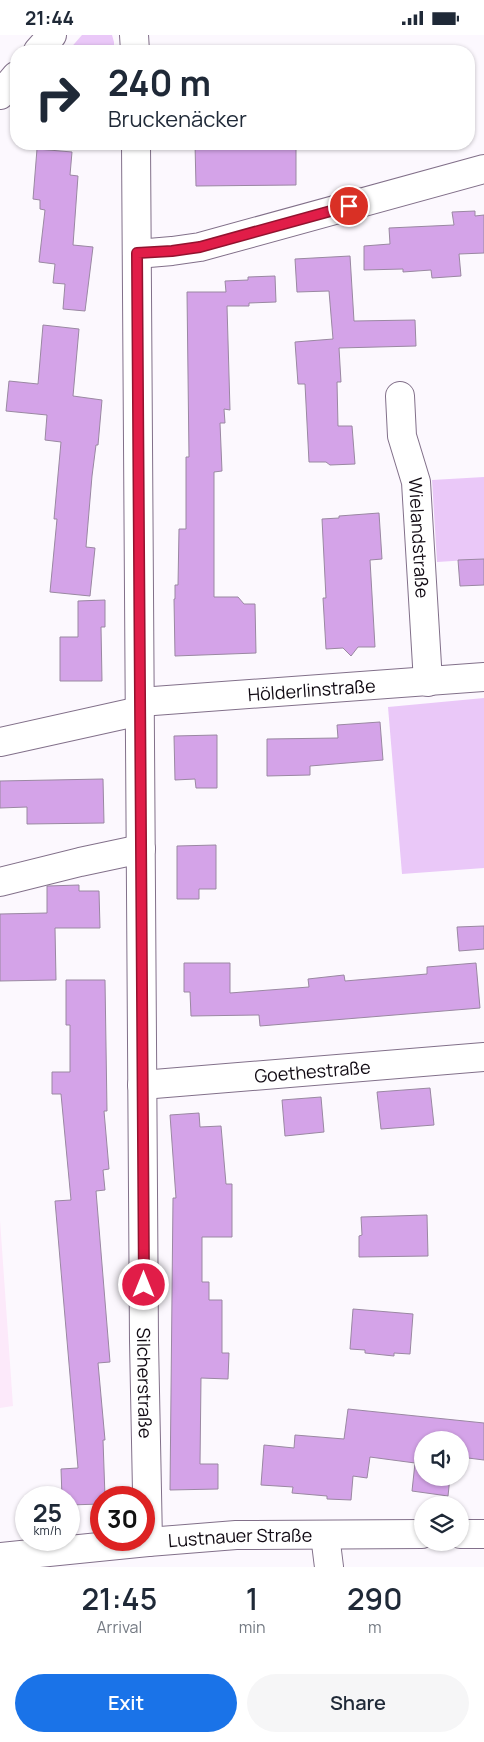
<!DOCTYPE html>
<meta charset="utf-8">
<style>
:root{--surface:#fff;--page:#f6f6f7;--text:#1f2937;--muted:#747a83;--accent:#1a73e8}
body{margin:0;font-family:Manrope,sans-serif;background:var(--page);color:var(--text);height:100vh;display:flex;flex-direction:column;font-size:19px;white-space:nowrap}
*{box-sizing:border-box;margin:0}
p{font-size:16px;color:var(--muted)}
.icon{flex:none;width:28px;height:28px;fill:none;stroke:currentColor;stroke-width:2;stroke-linecap:round;stroke-linejoin:round}
.map{position:relative;height:1532px;overflow:hidden}
.sheet{display:flex;flex-direction:column;background:var(--surface);flex:1}
.sheet>*{flex:none}
.banner{position:absolute;left:10px;top:10px;width:465px;height:105px;border-radius:20px;box-shadow:0 1px 4px #0004;background:#fff;color:var(--text);overflow:hidden}
.buttons{position:absolute;left:414px;top:1396px;display:grid;gap:10px}
.buttons a{display:grid;place-items:center;width:55px;height:55px;border-radius:50%;background:var(--surface);box-shadow:0 1px 4px #0004;font-size:25px}
.speed{position:absolute;left:15px;top:1451px;display:flex;gap:10px;font-size:25px;font-weight:700;text-align:center}
.speed>*{display:grid;place-content:center;width:65px;height:65px;border-radius:50%;background:var(--surface);box-shadow:0 1px 4px #0004;line-height:1}
.speed small{font-size:12px;font-weight:400}
.speed .limit{border:8px solid #d22;background:#fff;color:#111}
.pin{position:absolute;display:grid;place-items:center;width:42px;height:42px;color:#fff;margin:-21px;border:2px solid #fff;border-radius:50%;box-shadow:0 1px 5px #0007}
.me{position:absolute;width:55px;margin:-28px;rotate:0deg;stroke-linejoin:round;filter:drop-shadow(0 0 4px #0008)}
.turn{display:flex;align-items:center;gap:18px;height:105px;padding:0 15px;font-size:22px}
.turn .icon{width:65px;height:65px;stroke-width:2.5}
.turn b{display:block;font-size:35px;line-height:42px}
.eta{display:flex;justify-content:space-evenly;align-items:center;height:85px;text-align:center}
.eta b{font-size:30px;font-weight:600;line-height:35px}
.button{display:flex;gap:10px;margin-top:auto;padding:10px 15px}
.button a{flex:1;height:58px;border-radius:30px;background:var(--accent);color:#fff;font-size:20px;font-weight:600;line-height:58px;text-align:center}
.button a+a{background:var(--page);color:var(--text)}
.status{display:flex;justify-content:space-between;align-items:center;height:35px;padding:0 25px;background:var(--surface);direction:ltr}
.status svg{height:14px;fill:currentColor}
.map>svg:first-child{display:block}
.commercial{fill:#fce9fa}
.green{fill:#eac8f8}
.building{fill:#d4a3e8;stroke:#9a88a2}
.lines{fill:none;stroke-linecap:round;stroke-linejoin:round}
.minor-casing{stroke:#82708a;stroke-width:30}
.minor{stroke:#fff;stroke-width:28}
.route-casing{stroke:#92132f;stroke-width:12}
.route{stroke:#e11d48;stroke-width:9}
.labels{text-anchor:middle;dominant-baseline:central;stroke-width:4.5;stroke-linejoin:round;paint-order:stroke}
.street-label{font-size:18px;fill:#110a13;stroke:#fff}
</style>
<div class="status"><b>21:44</b><svg viewBox="0 0 49 12"><path d="M0 12V9h3v3zM5 12V6h3v6zM10 12V3h3v9zM15 12V0h3v12zM26 1h20v11H26zM47 4h2v5h-2z"/></svg></div>
<div class="map">
<svg width="484" height="1532" viewBox="0 0 484 1532">
<rect width="100%" height="100%" fill="#fcf8fe"/>
<!-- commercial -->
<polygon class="commercial" points="0,1185 13,1371 0,1373"/>
<!-- green -->
<g class="green">
<polygon points="82,0 112,0 114,7 114,16 68,16"/>
<polygon points="484,442 484,524 437,527 432,445"/>
<polygon points="484,663 484,833 402,839 388,672"/>
</g>
<!-- building -->
<g class="building">
<polygon points="195,109 296,109 296,150 196,151"/>
<polygon points="37,114 72,117 70,140 78,141 73,210 93,212 85,276 63,274 65,249 53,248 55,229 39,227 45,175 40,174 40,165 33,164"/>
<polygon points="475,176 475,181 484,180 484,218 459,219 461,241 432,243 431,235 403,237 403,234 364,235 364,211 390,209 389,193 454,190 452,177"/>
<polygon points="350,221 354,286 415,285 416,311 339,313 341,347 337,347 338,391 352,391 355,429 330,430 326,427 309,427 305,349 298,349 295,307 333,304 329,256 297,257 295,224"/>
<polygon points="275,241 276,267 249,268 249,271 227,271 230,375 224,374 225,388 220,388 222,436 214,437 214,562 238,562 244,569 255,569 256,618 175,621 174,564 175,564 175,550 178,550 179,494 186,494 186,422 189,422 187,257 226,257 225,246 248,245 248,242"/>
<polygon points="43,290 79,294 73,361 102,365 98,410 96,410 92,441 86,512 95,513 90,561 50,557 57,484 54,484 61,407 45,405 47,380 6,376 9,346 38,349"/>
<polygon points="379,478 382,524 370,525 375,612 358,612 351,621 343,613 326,614 323,563 326,563 322,484 339,483 339,481"/>
<polygon points="484,524 484,550 460,551 458,525"/>
<polygon points="105,565 105,592 101,592 102,646 60,646 60,602 78,602 78,566"/>
<polygon points="380,687 383,725 310,731 310,740 267,741 267,704 338,703 337,690"/>
<polygon points="217,700 217,753 196,753 195,744 175,745 174,701"/>
<polygon points="103,744 104,788 27,789 27,772 0,773 0,746"/>
<polygon points="216,810 216,854 199,854 199,864 177,864 177,811"/>
<polygon points="79,850 79,856 99,856 100,893 55,893 56,945 0,946 0,879 47,878 47,851"/>
<polygon points="484,891 484,914 459,916 457,892"/>
<polygon points="184,928 230,928 230,958 309,952 308,944 344,940 345,946 427,939 427,932 476,928 480,973 260,991 259,980 191,981 190,957 184,957"/>
<polygon points="66,945 105,945 107,1076 104,1076 109,1134 103,1135 105,1155 96,1156 110,1327 98,1328 105,1405 103,1405 105,1462 101,1462 101,1469 69,1470 69,1462 62,1462 61,1434 78,1433 55,1166 71,1165 61,1059 52,1059 52,1037 70,1037 70,990 66,990"/>
<polygon points="430,1053 434,1090 381,1094 377,1057"/>
<polygon points="321,1062 324,1097 285,1101 282,1065"/>
<polygon points="199,1078 200,1092 221,1091 226,1149 232,1149 232,1202 202,1202 202,1247 209,1247 209,1265 222,1265 222,1318 229,1318 228,1344 201,1343 200,1429 218,1429 218,1454 170,1455 173,1163 176,1163 170,1080"/>
<polygon points="427,1180 428,1221 359,1222 359,1201 362,1200 361,1182"/>
<polygon points="353,1274 413,1279 410,1319 394,1318 394,1321 365,1318 365,1315 350,1314"/>
<polygon points="348,1374 484,1388 484,1425 460,1422 460,1405 422,1405 422,1442 450,1442 448,1461 412,1456 415,1428 370,1422 367,1443 353,1441 351,1465 327,1464 327,1461 292,1458 293,1452 261,1450 264,1410 294,1413 295,1400 344,1404"/>
</g>
<g class="lines">
<!-- minor casing -->
<g class="minor-casing">
<g id="minor">
<polyline points="134,0 135,16"/>
<polyline points="38,16 52,0"/>
<polyline points="0,60 16,41"/>
<path id="s1" d="M 136,109 L 144,1306 L 148,1507"/>
<polyline points="137,219 172,216 200,212 484,134"/>
<path id="s2" d="M 400,361 L 402,401 L 416,447 L 428,647"/>
<path id="s3" d="M 140,667 L 484,642"/>
<polyline points="0,707 140,676"/>
<polyline points="0,847 80,827 141,814"/>
<path id="s4" d="M 142,1050 L 484,1022"/>
<polyline points="460,1499 484,1499"/>
<polyline points="325,1500 329,1532"/>
<path id="s5" d="M 0,1522 L 148,1507 L 236,1500 L 422,1499"/>
</g>
</g>
<!-- minor -->
<use href="#minor" class="minor"/>
</g>
<g class="lines">
<!-- route casing -->
<g class="route-casing">
<polyline id="route" points="144,1250 137,218 172,216 200,212 349,171"/>
</g>
<!-- route -->
<use href="#route" class="route"/>
</g>
<g class="labels">
<!-- street labels -->
<g class="street-label">
<text stroke="none"><textPath href="#s2" startOffset="144">Wielandstraße</textPath></text>
<text stroke="none"><textPath href="#s3" startOffset="172">Hölderlinstraße</textPath></text>
<text stroke="none"><textPath href="#s4" startOffset="171">Goethestraße</textPath></text>
<text stroke="none"><textPath href="#s1" startOffset="1239">Silcherstraße</textPath></text>
<text stroke="none"><textPath href="#s5" startOffset="241">Lustnauer Straße</textPath></text>
</g>
</g>
</svg>
<div class="buttons">
<a><svg class="icon" aria-label="sound" viewBox="0 0 24 24"><path d="M4 9h4l5-4v14l-5-4H4zM17 9q2 3 0 6"/></svg></a>
<a><svg class="icon" aria-label="layers" viewBox="0 0 24 24"><path d="M12 4l9 5-9 5-9-5zM3 14l9 5 9-5"/></svg></a>
</div>
<div class="speed"><div>25<small>km/h</small></div><div class="limit">30</div></div>
<div class="pin" style="left:349px;top:171px;background:#d93025"><svg class="icon" aria-label="arrive" viewBox="0 0 24 24"><path d="M6 21V4h12l-3 4 3 4H6"/></svg></div>
<svg class="me" style="left:144px;top:1250px" viewBox="-20 -20 40 40"><circle r="17" fill="#e11d48" stroke="#fff" stroke-width="3"/><path d="M0-11L8 9 0 5-8 9z" fill="#fff"/></svg>
<div class="banner">
<div class="turn"><svg class="icon" aria-label="right" viewBox="0 0 24 24"><path d="M7 20v-9h11M14 6l5 5-5 5"/></svg><div><b>240 m</b>Bruckenäcker</div></div>
</div>
</div>
<section class="sheet">
<div class="eta">
<div><b>21:45</b><p>Arrival</p></div>
<div><b>1</b><p>min</p></div>
<div><b>290</b><p>m</p></div>
</div>
<div class="button"><a>Exit</a><a>Share</a></div>
</section>
